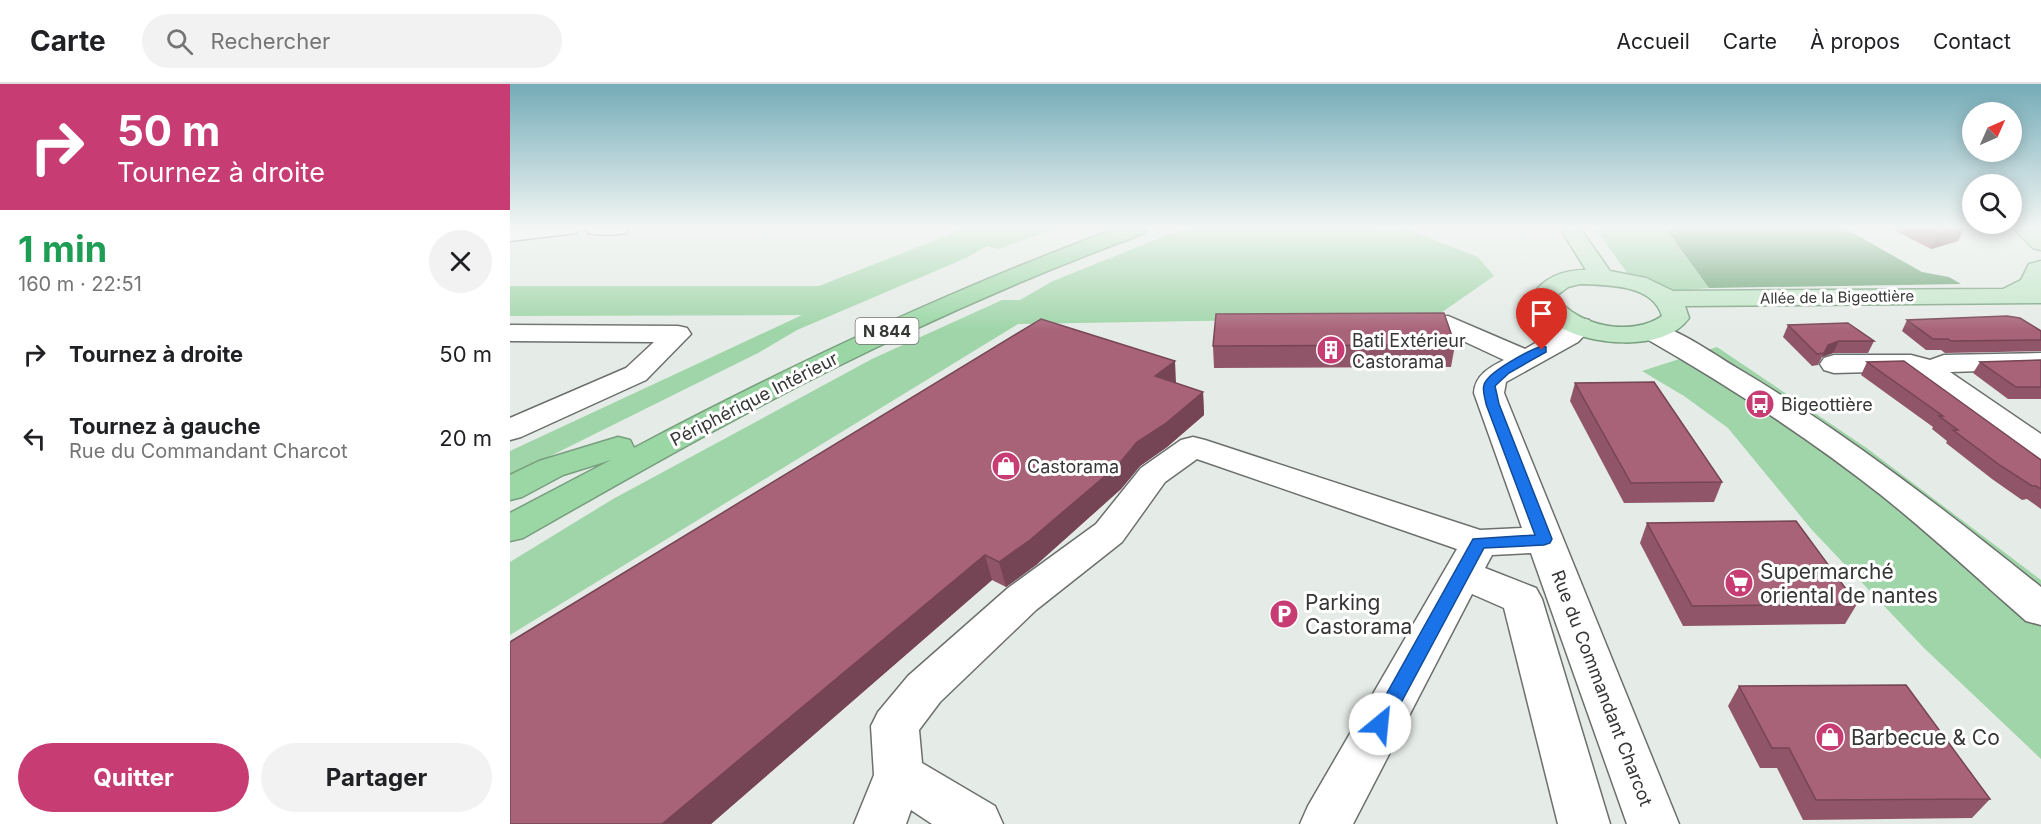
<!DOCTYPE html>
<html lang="fr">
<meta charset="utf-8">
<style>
:root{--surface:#fff;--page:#f2f2f2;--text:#202124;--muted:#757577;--line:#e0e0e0;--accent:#c73c73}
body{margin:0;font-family:Inter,sans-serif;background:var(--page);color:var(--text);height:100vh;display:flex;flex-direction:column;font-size:22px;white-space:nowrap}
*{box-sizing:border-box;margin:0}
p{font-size:20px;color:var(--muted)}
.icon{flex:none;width:33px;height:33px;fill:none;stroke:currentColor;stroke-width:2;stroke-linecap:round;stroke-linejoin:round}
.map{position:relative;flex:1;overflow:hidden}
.panel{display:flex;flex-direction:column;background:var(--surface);width:510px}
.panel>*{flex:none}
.guide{background:#c73c73;color:#fff;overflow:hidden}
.needle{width:39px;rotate:45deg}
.tools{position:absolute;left:1452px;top:18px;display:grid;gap:12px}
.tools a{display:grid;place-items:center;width:60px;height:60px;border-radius:50%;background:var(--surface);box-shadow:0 3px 15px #0003;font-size:30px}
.pin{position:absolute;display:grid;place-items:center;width:51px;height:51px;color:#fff;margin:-62px -26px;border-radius:50% 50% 50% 0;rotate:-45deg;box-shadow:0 0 6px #0007}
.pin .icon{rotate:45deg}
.me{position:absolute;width:66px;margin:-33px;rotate:28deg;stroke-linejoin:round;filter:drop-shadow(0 0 4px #0008)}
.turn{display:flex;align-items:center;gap:21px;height:126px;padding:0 18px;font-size:27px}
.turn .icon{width:78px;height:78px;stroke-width:2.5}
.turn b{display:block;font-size:42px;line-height:51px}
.round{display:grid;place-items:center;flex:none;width:63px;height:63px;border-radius:32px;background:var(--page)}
.head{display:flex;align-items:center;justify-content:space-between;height:102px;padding:0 18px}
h1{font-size:36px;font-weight:700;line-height:45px;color:#1e9e55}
.primary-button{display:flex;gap:12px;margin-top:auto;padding:12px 18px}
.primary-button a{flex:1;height:69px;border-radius:36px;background:var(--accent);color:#fff;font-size:24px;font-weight:700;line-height:69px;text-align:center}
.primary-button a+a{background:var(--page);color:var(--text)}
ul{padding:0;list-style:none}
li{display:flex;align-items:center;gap:18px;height:84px;padding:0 18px}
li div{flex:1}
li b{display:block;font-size:22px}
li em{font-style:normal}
header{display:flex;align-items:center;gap:36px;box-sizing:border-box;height:84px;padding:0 30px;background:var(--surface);border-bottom:2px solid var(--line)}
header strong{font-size:28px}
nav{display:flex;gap:33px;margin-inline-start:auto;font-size:21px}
.search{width:420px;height:54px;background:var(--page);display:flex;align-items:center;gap:15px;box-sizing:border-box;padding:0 21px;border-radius:33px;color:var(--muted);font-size:22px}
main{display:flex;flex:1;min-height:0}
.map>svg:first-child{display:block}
.green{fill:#9fd5a8}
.water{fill:#669f70}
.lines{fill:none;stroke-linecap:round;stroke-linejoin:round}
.minor-casing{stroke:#6c706d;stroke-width:3}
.major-casing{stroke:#779f7e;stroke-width:3}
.highway-casing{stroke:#779f7e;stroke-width:3}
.minor{fill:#fff;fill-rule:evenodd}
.major{fill:#c3e7c9;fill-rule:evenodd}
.highway{fill:#9bd7a5;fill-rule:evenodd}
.wall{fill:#905568}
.shaded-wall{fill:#764555}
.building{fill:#a86379;stroke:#764555;stroke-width:1.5}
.route{fill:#1a73e8;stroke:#114b97;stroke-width:1.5}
.labels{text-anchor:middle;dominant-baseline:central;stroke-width:6;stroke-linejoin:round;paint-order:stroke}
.far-street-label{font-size:15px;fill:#353735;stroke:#fff}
.shield{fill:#fff;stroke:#727372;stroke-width:1.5}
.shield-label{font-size:16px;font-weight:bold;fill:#353735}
.poi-label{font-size:18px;fill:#353735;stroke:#fff;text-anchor:start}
.street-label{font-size:18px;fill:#353735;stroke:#fff}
.near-poi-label{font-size:21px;fill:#353735;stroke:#fff;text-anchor:start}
</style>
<header>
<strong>Carte</strong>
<div class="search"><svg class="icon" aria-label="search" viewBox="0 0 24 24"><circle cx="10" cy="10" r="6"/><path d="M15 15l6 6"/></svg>Rechercher</div>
<nav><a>Accueil</a><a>Carte</a><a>À propos</a><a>Contact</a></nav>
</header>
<main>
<section class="panel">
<div class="guide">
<div class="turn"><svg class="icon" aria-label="right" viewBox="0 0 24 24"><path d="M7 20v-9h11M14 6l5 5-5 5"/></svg><div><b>50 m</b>Tournez à droite</div></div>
</div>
<div class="head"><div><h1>1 min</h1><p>160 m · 22:51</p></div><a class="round"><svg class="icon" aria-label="close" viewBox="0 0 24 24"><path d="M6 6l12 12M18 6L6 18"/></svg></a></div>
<ul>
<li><svg class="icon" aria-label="right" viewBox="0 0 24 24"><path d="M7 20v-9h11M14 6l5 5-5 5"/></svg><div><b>Tournez à droite</b></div><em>50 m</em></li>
<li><svg class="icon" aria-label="left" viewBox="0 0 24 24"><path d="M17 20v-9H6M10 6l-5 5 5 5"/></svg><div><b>Tournez à gauche</b><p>Rue du Commandant Charcot</p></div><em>20 m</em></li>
</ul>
<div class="primary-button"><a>Quitter</a><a>Partager</a></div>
</section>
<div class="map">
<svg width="1531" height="740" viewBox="0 0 1531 740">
<rect width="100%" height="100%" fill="#e5ebe6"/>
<!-- green -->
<g class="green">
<polygon points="451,144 548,144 488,165 477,162 456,174 287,246 248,269 0,392 0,367 292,231 0,232 0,202 309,202 451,146"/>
<polygon points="688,144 865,144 876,148 896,145 968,173 984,192 925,233 508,240 0,551 0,478 103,415 362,275 492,216 510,216 543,197 660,150"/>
<polygon points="1085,144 1154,144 1199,204 1162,207 1118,190"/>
<polygon points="1207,263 1358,365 1531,496 1531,675 1414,564 1302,446 1218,344 1174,312 1132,287"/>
</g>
<!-- water -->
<polygon class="water" points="1155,144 1334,144 1412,188 1439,193 1451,200 1199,204"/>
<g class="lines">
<!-- minor casing -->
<g class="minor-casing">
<g id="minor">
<polygon points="69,144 66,149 58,150 0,157 0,145"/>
<path d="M 76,144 L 119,144 L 116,149 C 104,151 91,151 79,149 Z"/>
<path d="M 938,232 L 1015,265 L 1048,246 L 1061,236 L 1070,234 L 1079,236 L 1083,242 L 1068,258 L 996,298 L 994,309 L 1169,740 L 1117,740 L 1021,469 L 982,471 L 975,484 L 1026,504 L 1032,515 L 1100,740 L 1048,740 L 994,524 L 962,510 L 843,740 L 790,740 L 798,722 L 947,465 L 687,375 L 655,398 L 612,458 L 526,526 L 430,618 L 409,646 L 412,679 L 485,722 L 493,740 L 422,740 L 401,726 L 396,740 L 344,740 L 364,691 L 361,642 L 368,628 L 398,592 L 498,504 L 586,440 L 631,384 L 671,356 L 683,353 L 695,356 L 970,446 L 1012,444 L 964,309 C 965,291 980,283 994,276 L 934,248 L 892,249 L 883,247 L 879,241 L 883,235 Z"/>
<path d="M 1144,240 C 1173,247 1206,272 1232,287 C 1339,351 1435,426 1531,503 L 1531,541 L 1516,537 C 1468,495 1421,451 1371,411 C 1296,352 1217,301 1135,254 L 1131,248 L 1135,242 Z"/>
<polygon points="0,241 168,242 177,244 181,250 136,296 11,353 0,356 0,334 116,284 144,258 0,257"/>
<polygon points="1531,269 1531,285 1440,288 1531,350 1531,375 1519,372 1421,302 1413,291 1400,287 1324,289 1314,286 1310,280 1314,274 1324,271 1401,271 1420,276 1434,271"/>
</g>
</g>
<!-- major casing -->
<g class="major-casing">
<g id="major">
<path d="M 1050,144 L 1070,144 L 1100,187 L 1136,194 L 1163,207 L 1493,205 L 1511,196 L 1519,180 L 1531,177 L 1531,219 L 1175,222 L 1179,234 C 1155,269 1076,262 1045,240 C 1034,232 1029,223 1022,212 C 1034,193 1053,186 1076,186 ZM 1070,200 C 1097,201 1143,200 1152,232 C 1122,253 1067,243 1046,212 L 1058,203 Z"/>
<polygon points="1503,144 1526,144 1531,148 1531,166 1523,164"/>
</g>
</g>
<!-- highway casing -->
<g class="highway-casing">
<path id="highway" d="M 608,144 L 638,144 L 635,149 C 554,179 475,212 397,249 C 265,310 139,382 13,454 L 0,457 L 0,429 L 101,376 L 53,391 L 12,413 L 0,416 L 0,391 L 29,377 L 108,353 L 120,356 L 124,364 C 281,281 441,205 608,144 Z"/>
</g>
<!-- minor -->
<use href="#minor" class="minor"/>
<!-- major -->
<use href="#major" class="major"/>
<!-- highway -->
<use href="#highway" class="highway"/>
</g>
<!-- wall -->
<g class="wall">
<polygon points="1380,144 1455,144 1448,157 1421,165"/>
<polygon points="1397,236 1531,247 1531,267 1435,269 1431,266 1416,266 1392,247"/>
<polygon points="1304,240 1364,257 1358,269 1323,269 1312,273 1308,281 1302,282 1273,253 1278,241 1304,241"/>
<polygon points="945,261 941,283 704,284 703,262"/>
<polygon points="1531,276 1531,315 1498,315 1463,289 1470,278"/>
<polygon points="1357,278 1531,376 1531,425 1517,415 1512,416 1482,395 1436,359 1437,357 1422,345 1423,343 1351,291"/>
<polygon points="666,299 693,308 694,331 657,363 630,382 611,405 526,481 496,503 482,496 201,740 0,740"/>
<polygon points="1065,299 1212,398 1204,418 1114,419 1060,317"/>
<polygon points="1137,439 1347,520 1335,540 1173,542 1130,459"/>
<polygon points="1229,602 1480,715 1462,734 1293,736 1267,684 1250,684 1218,622"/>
</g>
<!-- shaded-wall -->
<g class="shaded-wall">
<polygon points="1450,144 1455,144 1448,157 1421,165 1428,150"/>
<polygon points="1329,257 1323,269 1312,273 1318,261"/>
<polygon points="665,277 666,299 645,292"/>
<polygon points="693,308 694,331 657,363 630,382 611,405 526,481 496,503 489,478 627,358"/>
<polygon points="475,471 482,496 201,740 152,740"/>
</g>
<!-- building -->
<g class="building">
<polygon points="1415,144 1450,144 1428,150"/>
<polygon points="934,229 945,261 703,262 706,230"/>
<polygon points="1497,232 1510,234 1531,247 1531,256 1441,257 1438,255 1423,255 1397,236"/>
<polygon points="531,235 665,277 645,292 693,308 655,340 627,358 608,381 520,456 489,478 475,471 152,740 0,740 0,558"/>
<polygon points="1338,239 1364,257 1329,257 1318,261 1314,269 1307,270 1278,241"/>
<polygon points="1531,276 1531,303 1506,303 1470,278"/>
<polygon points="1394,277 1531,376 1531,405 1526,402 1522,402 1491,382 1443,346 1448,346 1429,332 1433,332 1357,278"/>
<polygon points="1144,298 1212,398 1121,399 1065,299"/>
<polygon points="1286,437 1347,520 1182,522 1137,439"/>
<polygon points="1396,601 1480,715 1306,716 1279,664 1262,664 1229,602"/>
</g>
<!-- sky -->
<linearGradient id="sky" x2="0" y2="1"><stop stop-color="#74acb8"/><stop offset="0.58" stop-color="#f3f6f4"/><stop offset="1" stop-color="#f3f6f4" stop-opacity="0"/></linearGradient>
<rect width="1531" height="247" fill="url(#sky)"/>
<!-- route -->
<path class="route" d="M 1032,262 L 1036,263 L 1036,268 L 999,289 L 985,302 L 989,320 L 1042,455 L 1040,459 L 1034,461 L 974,464 L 877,645 L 870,648 L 863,645 L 860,640 L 863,634 L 963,455 L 1025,451 L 976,320 C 975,314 972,306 974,301 C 977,288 1020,266 1032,262 Z"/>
<!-- icons -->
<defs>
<g id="building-disc" transform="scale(1.5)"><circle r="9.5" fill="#c73c73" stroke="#fff"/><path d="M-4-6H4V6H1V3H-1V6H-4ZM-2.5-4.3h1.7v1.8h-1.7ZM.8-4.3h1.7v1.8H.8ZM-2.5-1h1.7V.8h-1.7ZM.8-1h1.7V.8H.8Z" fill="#fff"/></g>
<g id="bus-disc" transform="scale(1.5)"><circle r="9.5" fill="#c73c73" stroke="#fff"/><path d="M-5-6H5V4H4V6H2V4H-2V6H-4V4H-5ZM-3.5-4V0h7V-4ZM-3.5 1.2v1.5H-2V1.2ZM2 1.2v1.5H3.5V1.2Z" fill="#fff"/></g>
<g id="shop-disc" transform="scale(1.5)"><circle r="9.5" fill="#c73c73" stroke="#fff"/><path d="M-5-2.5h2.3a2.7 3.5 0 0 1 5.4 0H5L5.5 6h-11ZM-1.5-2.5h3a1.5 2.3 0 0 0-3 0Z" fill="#fff"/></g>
<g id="supermarket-disc" transform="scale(1.5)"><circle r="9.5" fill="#c73c73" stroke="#fff"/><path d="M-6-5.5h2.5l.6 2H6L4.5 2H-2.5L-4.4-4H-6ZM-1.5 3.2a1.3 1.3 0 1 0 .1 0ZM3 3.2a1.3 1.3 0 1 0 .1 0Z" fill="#fff"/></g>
<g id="parking-disc" transform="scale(1.5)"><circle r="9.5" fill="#c73c73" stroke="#fff"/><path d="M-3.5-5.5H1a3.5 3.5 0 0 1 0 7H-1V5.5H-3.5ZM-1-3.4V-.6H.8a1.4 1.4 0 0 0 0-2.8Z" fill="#fff"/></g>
</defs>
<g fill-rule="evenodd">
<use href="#building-disc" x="821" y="266"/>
<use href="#bus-disc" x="1250" y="320"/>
<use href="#shop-disc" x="496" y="382"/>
<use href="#supermarket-disc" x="1229" y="499"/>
<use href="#parking-disc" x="774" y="530"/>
<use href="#shop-disc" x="1320" y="653"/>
</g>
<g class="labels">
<!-- far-street labels -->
<g class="far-street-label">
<text transform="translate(1327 213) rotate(-1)">Allée de la Bigeottière</text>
</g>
<!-- shield labels -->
<rect class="shield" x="345.5" y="234" width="63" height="26" rx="4.5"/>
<g class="shield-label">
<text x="377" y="247">N 844</text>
</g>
<!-- poi labels -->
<g class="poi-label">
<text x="842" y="256">Bati Extérieur<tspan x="842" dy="21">Castorama</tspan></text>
<text x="1271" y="320">Bigeottière</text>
<text x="517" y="382">Castorama</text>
</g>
<!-- street labels -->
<g class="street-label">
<text transform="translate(244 315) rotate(-27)">Périphérique Intérieur</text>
<text transform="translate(1092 604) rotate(69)">Rue du Commandant Charcot</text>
</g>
<!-- near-poi labels -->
<g class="near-poi-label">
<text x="1250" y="487">Supermarché<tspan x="1250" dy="24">oriental de nantes</tspan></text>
<text x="795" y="518">Parking<tspan x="795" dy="24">Castorama</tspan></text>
<text x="1341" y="653">Barbecue &amp; Co</text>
</g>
</g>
</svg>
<div class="tools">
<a><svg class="needle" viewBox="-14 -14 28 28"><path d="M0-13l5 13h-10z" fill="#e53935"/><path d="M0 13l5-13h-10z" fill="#757577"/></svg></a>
<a><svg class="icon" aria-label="search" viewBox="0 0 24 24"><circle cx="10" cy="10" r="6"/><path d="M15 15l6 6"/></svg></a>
</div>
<div class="pin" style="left:1032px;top:266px;background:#d93025"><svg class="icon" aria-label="arrive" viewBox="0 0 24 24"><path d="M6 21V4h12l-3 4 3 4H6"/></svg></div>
<svg class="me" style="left:870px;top:640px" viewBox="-20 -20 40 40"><circle r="19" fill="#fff"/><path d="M0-13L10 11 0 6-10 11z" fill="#1a73e8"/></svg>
</div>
</main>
